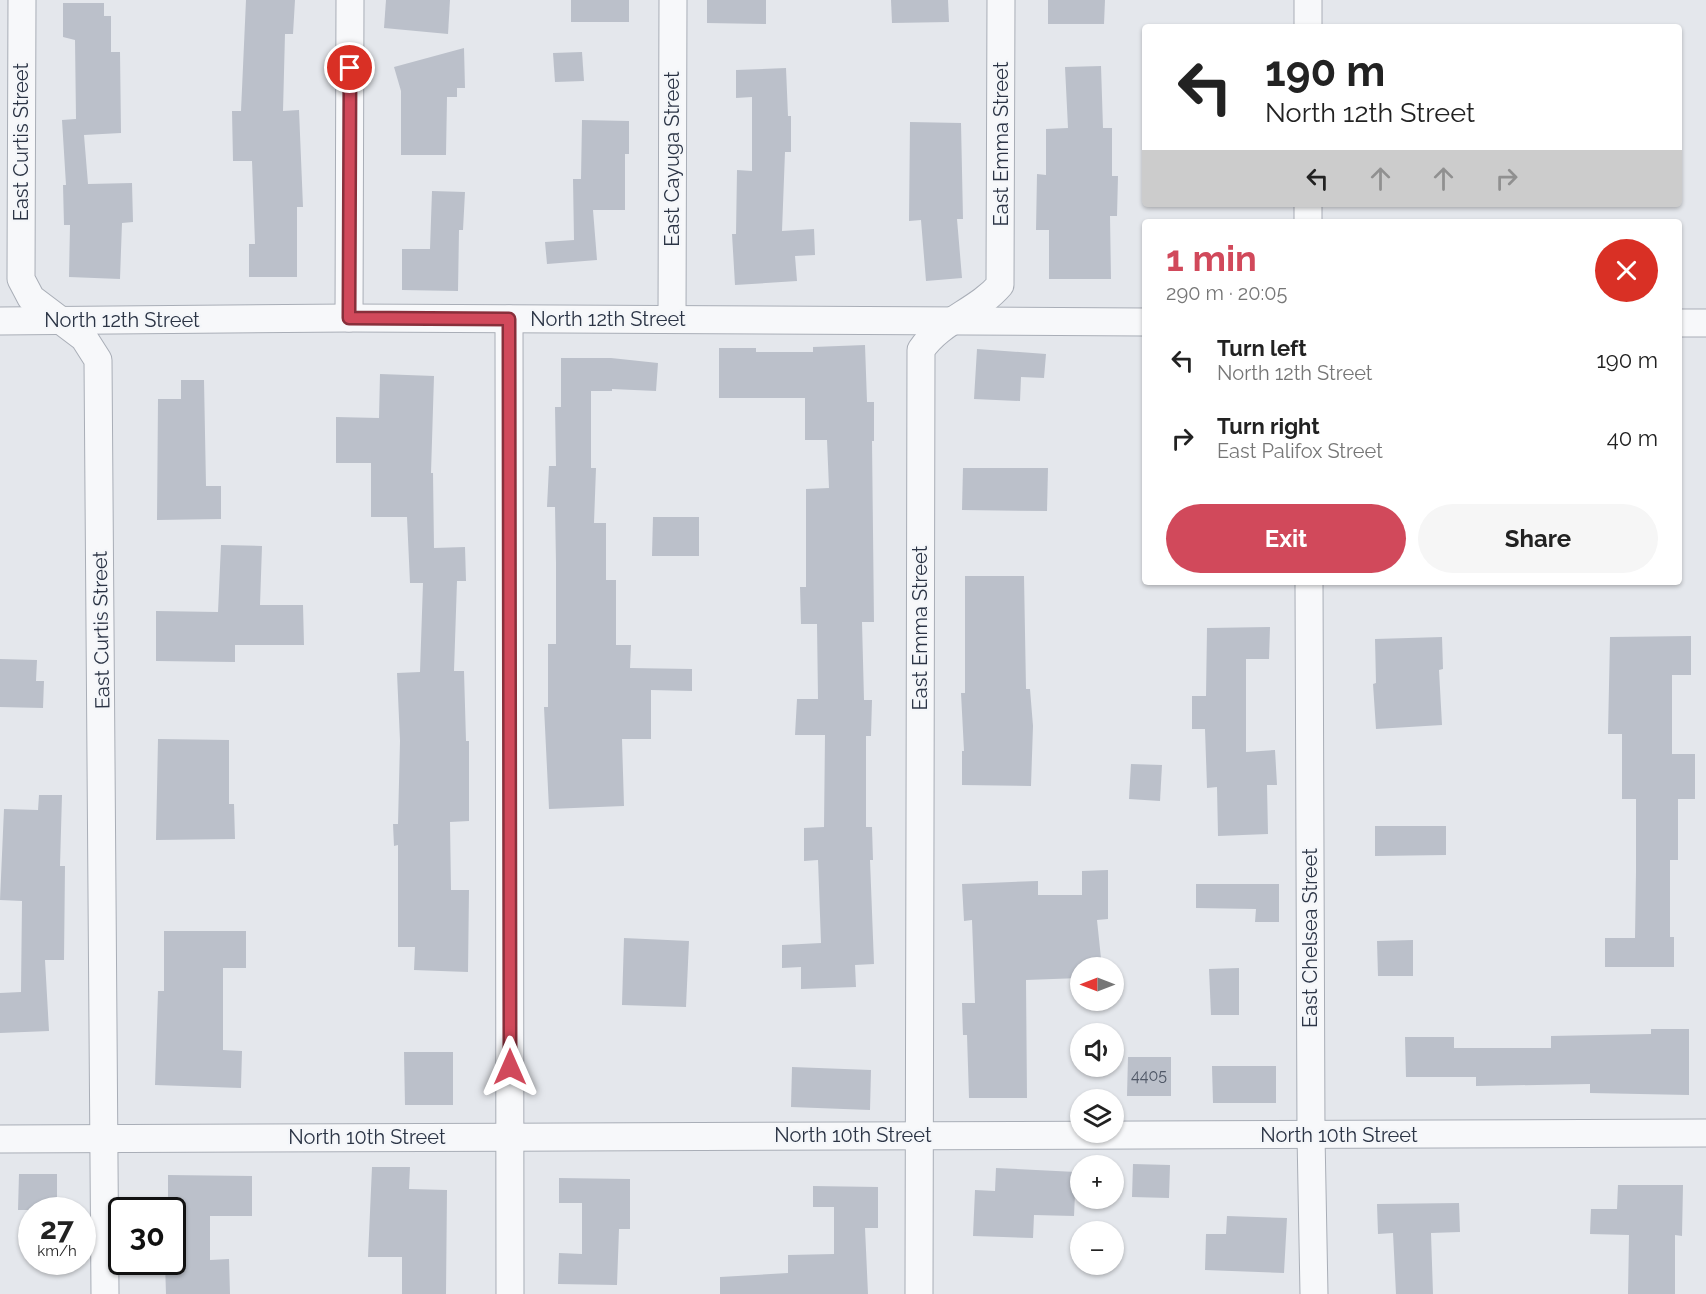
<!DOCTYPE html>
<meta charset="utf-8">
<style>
:root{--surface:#fff;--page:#f6f6f6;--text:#222;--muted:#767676;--accent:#d1495b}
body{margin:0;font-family:Raleway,sans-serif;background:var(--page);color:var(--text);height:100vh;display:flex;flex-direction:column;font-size:22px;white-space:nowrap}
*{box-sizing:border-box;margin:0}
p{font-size:20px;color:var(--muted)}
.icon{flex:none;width:33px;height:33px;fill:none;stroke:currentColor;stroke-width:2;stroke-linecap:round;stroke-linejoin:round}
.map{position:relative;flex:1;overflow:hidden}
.details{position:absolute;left:1142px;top:219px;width:540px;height:366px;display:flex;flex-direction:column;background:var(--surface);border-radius:6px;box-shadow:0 2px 4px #0004}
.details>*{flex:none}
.guide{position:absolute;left:1142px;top:24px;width:540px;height:183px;border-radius:6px;box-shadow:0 2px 4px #0004;background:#fff;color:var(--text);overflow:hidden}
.needle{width:39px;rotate:270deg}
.controls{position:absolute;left:1070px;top:957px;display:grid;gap:12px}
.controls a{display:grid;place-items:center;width:54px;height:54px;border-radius:50%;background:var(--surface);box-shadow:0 2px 4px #0004;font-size:30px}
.speed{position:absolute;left:18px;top:1197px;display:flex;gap:12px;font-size:30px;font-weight:700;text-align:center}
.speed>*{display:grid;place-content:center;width:78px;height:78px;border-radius:50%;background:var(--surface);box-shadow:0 2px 4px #0004;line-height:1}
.speed small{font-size:15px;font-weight:400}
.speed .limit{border:3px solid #111;border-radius:9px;background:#fff;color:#111}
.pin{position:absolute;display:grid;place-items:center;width:51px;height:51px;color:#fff;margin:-26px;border:3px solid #fff;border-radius:50%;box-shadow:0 2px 6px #0007}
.me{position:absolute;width:66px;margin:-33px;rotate:0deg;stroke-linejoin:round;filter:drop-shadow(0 0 4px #0008)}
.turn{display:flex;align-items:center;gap:21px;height:126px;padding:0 24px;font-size:27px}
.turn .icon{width:78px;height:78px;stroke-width:2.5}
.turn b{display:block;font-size:42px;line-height:51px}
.lanes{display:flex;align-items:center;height:57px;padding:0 24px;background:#0003;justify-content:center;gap:30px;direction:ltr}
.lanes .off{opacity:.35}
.round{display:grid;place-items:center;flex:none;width:63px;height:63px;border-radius:32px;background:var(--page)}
.overview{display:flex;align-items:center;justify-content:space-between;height:102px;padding:0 24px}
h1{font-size:36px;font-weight:700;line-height:45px;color:var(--accent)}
.action{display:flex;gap:12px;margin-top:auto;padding:12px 24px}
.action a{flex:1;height:69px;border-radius:36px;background:var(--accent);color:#fff;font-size:24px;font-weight:700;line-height:69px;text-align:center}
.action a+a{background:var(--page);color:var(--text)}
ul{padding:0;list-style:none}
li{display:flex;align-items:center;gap:18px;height:78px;padding:0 24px}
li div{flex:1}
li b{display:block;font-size:22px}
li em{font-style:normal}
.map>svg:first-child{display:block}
.building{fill:#bbc0ca}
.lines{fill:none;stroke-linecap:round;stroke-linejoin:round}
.minor-casing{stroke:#a9aeb7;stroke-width:29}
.minor{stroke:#f7f8fa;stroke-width:27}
.route-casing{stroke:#882f3b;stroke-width:15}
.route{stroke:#d1495b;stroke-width:10}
.labels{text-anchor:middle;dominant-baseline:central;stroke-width:4.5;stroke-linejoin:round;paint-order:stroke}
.number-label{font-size:16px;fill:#4f5766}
.street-label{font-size:20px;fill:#2b3445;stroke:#f4f6f9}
</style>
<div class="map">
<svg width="1706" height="1294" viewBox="0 0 1706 1294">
<rect width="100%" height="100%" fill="#e4e7ec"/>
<!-- building -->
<g class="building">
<polygon points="246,0 295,0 293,34 285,34 283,111 299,110 303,207 297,207 297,277 249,277 249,244 255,244 252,161 233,161 232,111 241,111"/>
<polygon points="386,0 450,0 448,34 384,28"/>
<rect x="571" y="0" width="58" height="22"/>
<polygon points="707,0 766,0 766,24 707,23"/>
<polygon points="891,0 948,0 949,22 892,23"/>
<polygon points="1048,0 1105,0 1104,24 1048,24"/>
<polygon points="63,3 104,3 104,16 111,16 111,52 120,52 121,133 84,135 88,184 132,183 133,222 122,223 120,279 69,277 70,225 64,225 63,185 66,185 62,120 76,119 75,40 63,37"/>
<polygon points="464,48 465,88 457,88 457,97 447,97 446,155 401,155 401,91 394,67"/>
<polygon points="582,52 584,81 555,82 553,53"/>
<polygon points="1101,66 1103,128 1112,128 1112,176 1118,176 1117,216 1110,216 1111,279 1049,279 1049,230 1036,230 1037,174 1046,175 1046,129 1068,128 1065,67"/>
<polygon points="786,68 788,116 791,116 791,152 785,152 782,231 814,229 815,255 795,256 797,281 735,285 732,234 736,234 737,170 752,171 752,97 736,98 736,70"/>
<polygon points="582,120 629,121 629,154 625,154 625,210 593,210 597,260 547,264 545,242 574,240 573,179 581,179"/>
<polygon points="910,122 961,123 963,219 957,219 962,278 926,281 921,220 909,221"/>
<polygon points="432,191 465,192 463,230 459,230 458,291 402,290 402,249 430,249"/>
<polygon points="865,345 867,402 874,402 874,441 872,441 874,622 862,622 864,700 872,700 871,736 866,736 866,827 872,827 873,860 870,860 874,964 855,965 856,987 801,989 801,967 782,968 782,945 821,943 818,860 804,861 804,828 824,827 825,735 795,735 797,699 818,699 817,624 801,624 800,587 806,587 806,489 829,488 827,440 805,440 805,398 719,398 719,348 756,348 756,352 813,352 813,347"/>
<polygon points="977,349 1046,354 1044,378 1021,377 1020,401 974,399"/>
<polygon points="561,358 611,358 658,363 656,391 612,389 612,391 591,391 591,468 596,468 594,523 606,523 606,580 616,580 616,645 631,645 630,668 692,669 692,691 651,690 651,739 622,739 624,806 549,809 544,707 548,707 548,644 556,644 556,563 555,507 547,507 549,466 556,466 555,407 561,407"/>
<polygon points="380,374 434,376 431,473 433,473 434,548 465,547 466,581 457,581 454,671 464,671 466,741 469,741 469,821 450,822 451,890 469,890 468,972 414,970 415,947 398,947 398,845 394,846 393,824 398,824 400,741 397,673 420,672 423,583 410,583 407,517 371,517 371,463 336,463 336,417 379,418"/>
<polygon points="181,380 204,380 206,486 221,486 221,519 157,520 158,399 181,399"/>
<polygon points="963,468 1048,468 1047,511 962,510"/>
<polygon points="653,517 699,517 699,556 652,556"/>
<polygon points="221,545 262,546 260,605 303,605 304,645 235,645 235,662 156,661 156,611 218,612"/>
<polygon points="965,576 1024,576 1026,689 1030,689 1033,726 1031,786 962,785 962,751 964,751 961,693 965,693"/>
<polygon points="1270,627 1269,659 1246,659 1246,752 1275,750 1277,785 1267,785 1268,834 1218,836 1217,787 1207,788 1205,729 1192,729 1192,696 1206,696 1207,628"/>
<polygon points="1691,636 1691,675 1672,675 1672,754 1695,754 1695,799 1678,799 1678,860 1670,860 1670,937 1674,937 1674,967 1605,967 1605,938 1635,938 1636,872 1636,799 1622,799 1622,734 1608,734 1610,637"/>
<polygon points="1442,637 1443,669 1439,670 1442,725 1376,729 1373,684 1376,683 1375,639"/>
<polygon points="0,659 37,660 36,681 44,681 43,708 0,707"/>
<polygon points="158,739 229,740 229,804 234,804 235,839 156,840"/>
<polygon points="1131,764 1162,765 1160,801 1129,799"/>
<polygon points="39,795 62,795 60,866 65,866 64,960 45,960 49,1031 0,1033 0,993 21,992 22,901 0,900 4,809 38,810"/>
<polygon points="1375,826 1446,826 1446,855 1375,856"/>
<polygon points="1108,870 1108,919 1097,920 1102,968 1080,968 1080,978 1026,980 1027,1098 969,1098 967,1035 963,1035 962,1003 975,1003 972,920 964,921 962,884 1038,881 1038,895 1082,895 1082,871"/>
<polygon points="1196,884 1279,884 1279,922 1255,922 1256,909 1196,908"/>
<polygon points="164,931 246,931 246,968 223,968 223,1050 242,1051 241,1088 155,1085 158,991 164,991"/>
<polygon points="624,938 689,941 686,1007 622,1005"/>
<polygon points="1413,940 1413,976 1378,976 1377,941"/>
<polygon points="1239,968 1239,1015 1211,1015 1209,969"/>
<polygon points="1651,1029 1689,1029 1689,1095 1590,1093 1590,1084 1476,1086 1476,1077 1406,1077 1405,1037 1454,1037 1454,1048 1551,1048 1551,1036 1651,1034"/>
<polygon points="404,1052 453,1052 453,1105 405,1105"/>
<polygon points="1128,1057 1171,1057 1171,1096 1127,1096"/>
<polygon points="1212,1066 1276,1066 1276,1103 1213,1103"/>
<polygon points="792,1067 871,1070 870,1110 791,1107"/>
<polygon points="1133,1164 1170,1165 1169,1198 1132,1197"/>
<polygon points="372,1167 410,1167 409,1189 447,1190 446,1294 402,1294 402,1257 368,1257"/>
<polygon points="996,1168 1076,1172 1074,1216 1034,1215 1033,1238 973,1236 975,1190 995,1191"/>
<polygon points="19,1174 57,1174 57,1210 18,1210"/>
<polygon points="168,1175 252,1176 252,1216 210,1216 210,1260 229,1259 230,1294 166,1294 165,1262 172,1262 172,1210 168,1210"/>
<polygon points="559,1178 630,1179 630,1229 619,1229 617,1285 558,1284 559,1253 582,1254 582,1203 559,1203"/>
<polygon points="1618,1185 1683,1185 1682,1236 1675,1235 1675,1294 1628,1294 1629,1235 1590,1234 1591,1209 1617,1209"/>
<polygon points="813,1186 878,1187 878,1228 865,1228 868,1294 720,1294 720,1277 788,1273 788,1255 834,1254 834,1207 813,1207"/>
<polygon points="1459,1203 1460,1232 1431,1233 1433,1294 1396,1294 1393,1233 1378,1234 1377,1204"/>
<polygon points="1227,1216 1287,1218 1284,1273 1205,1270 1206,1234 1226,1234"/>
</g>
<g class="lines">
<!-- minor casing -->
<g class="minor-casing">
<g id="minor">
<polyline points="22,0 21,279 31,298 84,338 98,360 105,1294"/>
<polyline points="1308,27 1308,0"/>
<polyline points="1308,222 1308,204"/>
<polyline points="349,318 350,0"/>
<polyline points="672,318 673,0"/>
<polyline points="509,319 510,1294"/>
<polyline points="0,321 349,318 1144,322"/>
<polyline points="1678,323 1706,323"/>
<polyline points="1309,582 1311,1135 1314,1294"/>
<polyline points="0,1139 1706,1133"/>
<path d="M 919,1294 L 921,350 C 940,321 978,311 1000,285 L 1001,0"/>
</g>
</g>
<!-- minor -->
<use href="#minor" class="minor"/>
</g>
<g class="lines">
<!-- route casing -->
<g class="route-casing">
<polyline id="route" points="350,68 349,318 509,319 510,1067"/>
</g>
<!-- route -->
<use href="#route" class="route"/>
</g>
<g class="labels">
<!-- number labels -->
<g class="number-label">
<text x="1149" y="1075">4405</text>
</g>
<!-- street labels -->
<g class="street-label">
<text transform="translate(21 142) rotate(-90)">East Curtis Street</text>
<text transform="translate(1001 144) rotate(-90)">East Emma Street</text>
<text transform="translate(672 159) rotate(-90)">East Cayuga Street</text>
<text x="608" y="319">North 12th Street</text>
<text x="122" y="320">North 12th Street</text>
<text transform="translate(920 628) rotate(-90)">East Emma Street</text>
<text transform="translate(101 630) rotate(-91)">East Curtis Street</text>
<text transform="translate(1310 938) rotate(-90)">East Chelsea Street</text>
<text x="853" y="1135">North 10th Street</text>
<text x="1339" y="1135">North 10th Street</text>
<text x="367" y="1137">North 10th Street</text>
</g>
</g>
</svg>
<div class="controls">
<a><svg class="needle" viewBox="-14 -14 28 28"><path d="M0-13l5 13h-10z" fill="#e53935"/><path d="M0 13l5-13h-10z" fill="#767676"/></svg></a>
<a><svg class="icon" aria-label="sound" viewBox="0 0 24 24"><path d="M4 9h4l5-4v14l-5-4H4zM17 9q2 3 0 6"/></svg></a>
<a><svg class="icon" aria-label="layers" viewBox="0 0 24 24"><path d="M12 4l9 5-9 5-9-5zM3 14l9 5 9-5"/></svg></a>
<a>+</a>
<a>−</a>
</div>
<div class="speed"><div>27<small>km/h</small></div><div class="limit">30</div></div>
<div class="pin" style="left:350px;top:68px;background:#d93025"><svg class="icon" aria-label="arrive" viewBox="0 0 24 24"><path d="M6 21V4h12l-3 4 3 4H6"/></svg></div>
<svg class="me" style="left:510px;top:1067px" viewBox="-20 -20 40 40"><path d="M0-17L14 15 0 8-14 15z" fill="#d1495b" stroke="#fff" stroke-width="4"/></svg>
<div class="guide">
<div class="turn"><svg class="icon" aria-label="left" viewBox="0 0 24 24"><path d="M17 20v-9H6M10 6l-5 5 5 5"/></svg><div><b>190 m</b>North 12th Street</div></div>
<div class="lanes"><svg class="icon" aria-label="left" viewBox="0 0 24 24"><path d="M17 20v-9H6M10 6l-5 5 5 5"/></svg><svg class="icon off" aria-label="ahead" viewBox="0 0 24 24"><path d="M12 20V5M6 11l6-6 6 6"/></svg><svg class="icon off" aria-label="ahead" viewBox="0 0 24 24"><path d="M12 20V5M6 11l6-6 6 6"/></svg><svg class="icon off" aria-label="right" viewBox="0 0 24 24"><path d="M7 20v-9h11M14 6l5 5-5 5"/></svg></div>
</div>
<section class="details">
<div class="overview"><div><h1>1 min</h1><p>290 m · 20:05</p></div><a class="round" style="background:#d93025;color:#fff"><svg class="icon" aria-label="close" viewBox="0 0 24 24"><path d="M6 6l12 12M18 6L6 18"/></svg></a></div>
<ul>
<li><svg class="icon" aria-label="left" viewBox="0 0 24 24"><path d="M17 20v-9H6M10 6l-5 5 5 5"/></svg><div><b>Turn left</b><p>North 12th Street</p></div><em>190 m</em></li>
<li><svg class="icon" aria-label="right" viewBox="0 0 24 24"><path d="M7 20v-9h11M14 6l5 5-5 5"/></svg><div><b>Turn right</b><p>East Palifox Street</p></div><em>40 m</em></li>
</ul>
<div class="action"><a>Exit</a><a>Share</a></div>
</section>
</div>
